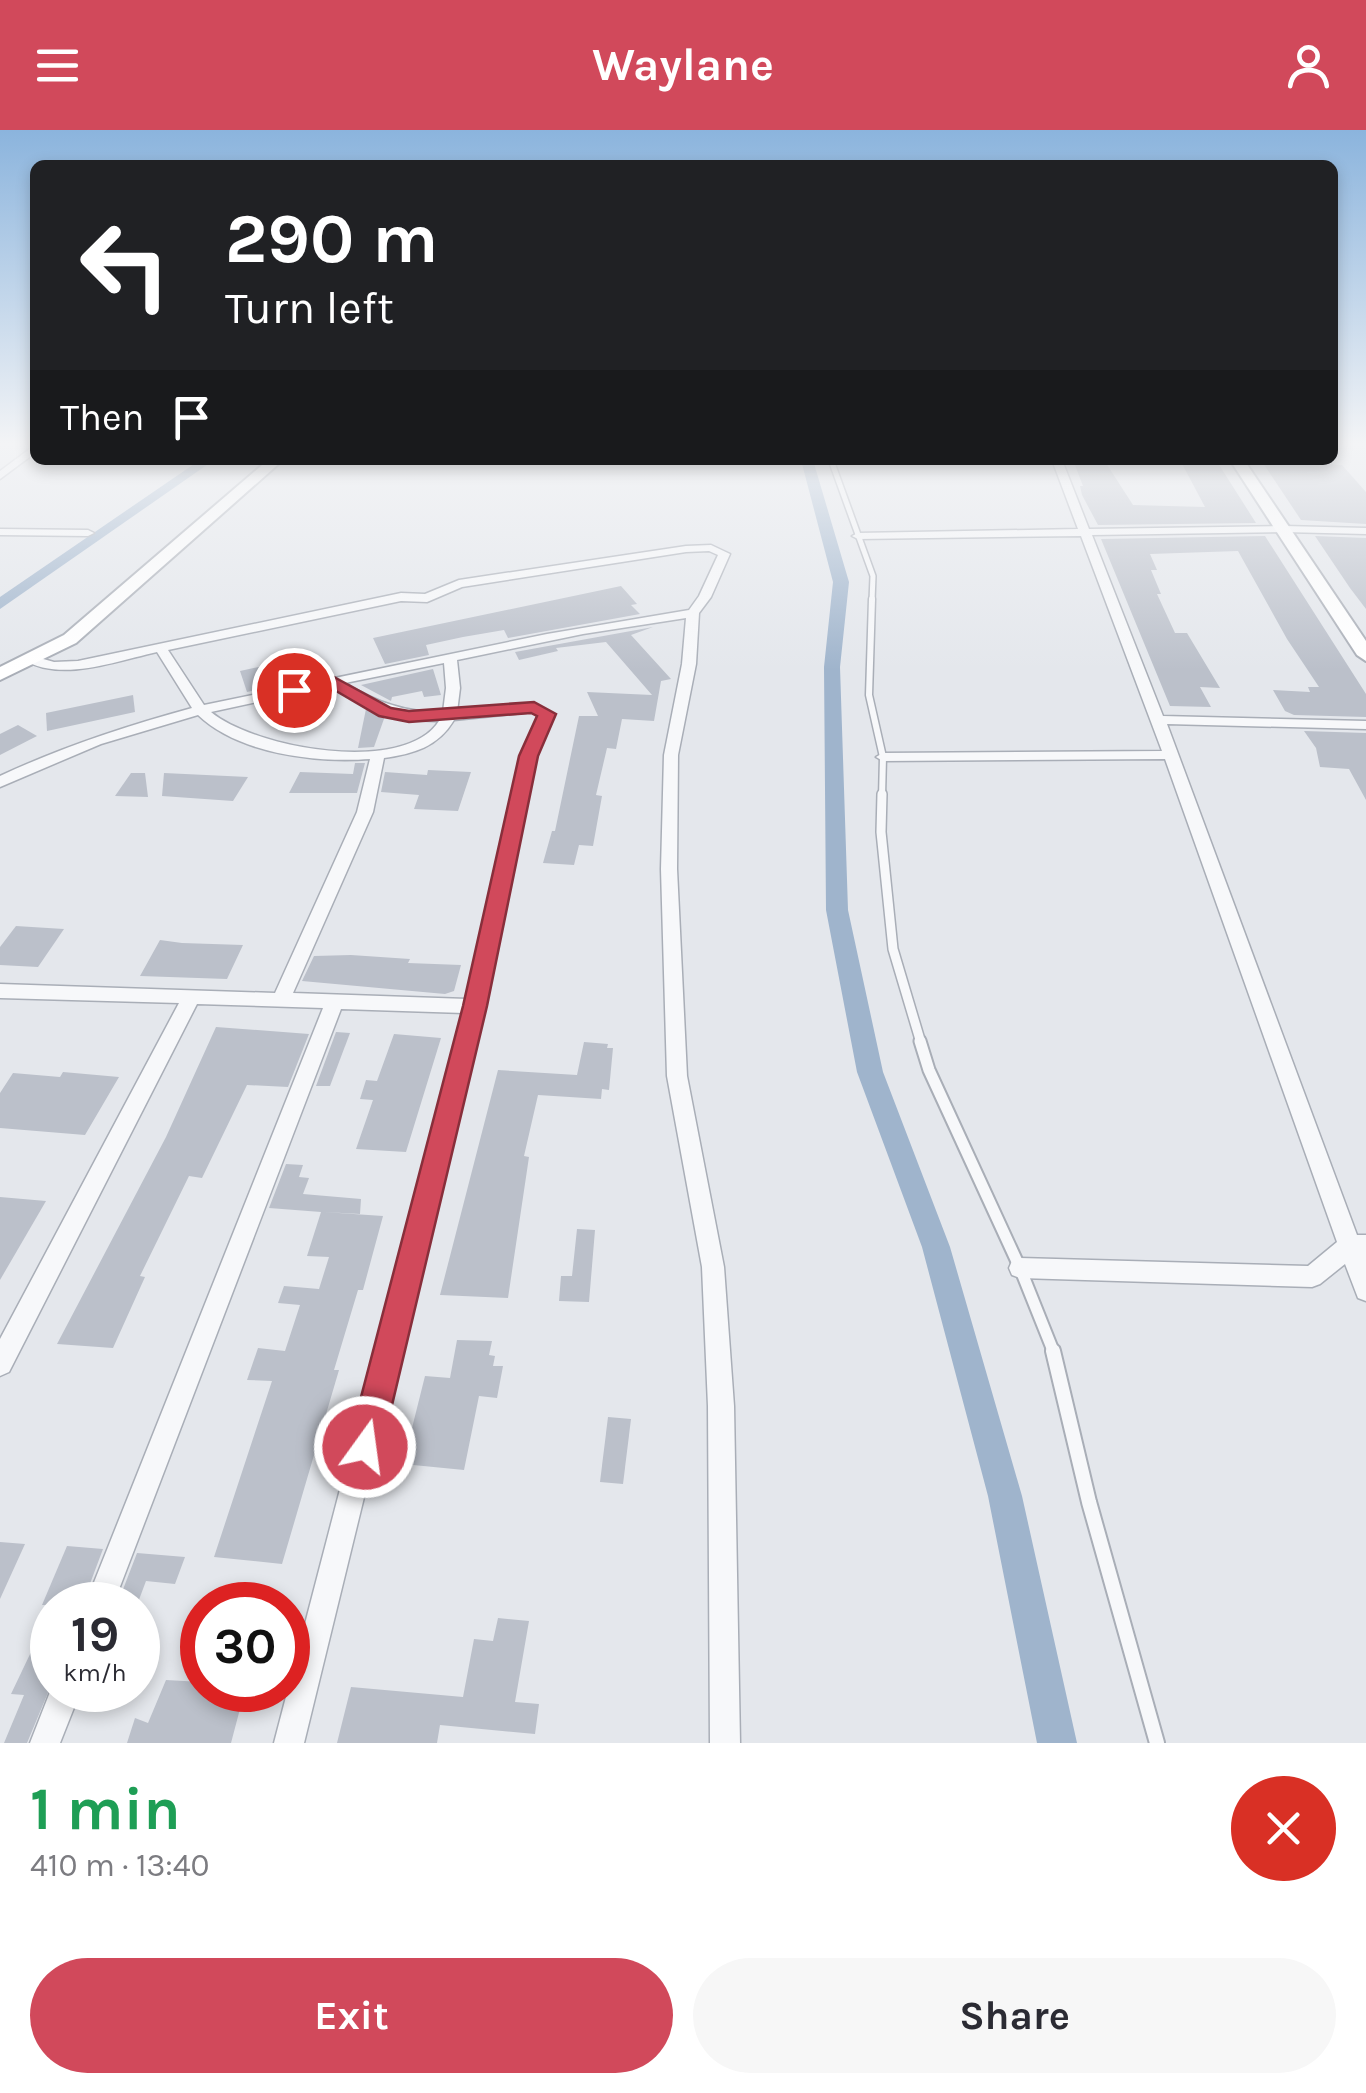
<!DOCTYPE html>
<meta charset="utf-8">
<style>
:root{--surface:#fff;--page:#f7f7f7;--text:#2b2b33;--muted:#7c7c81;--accent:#d1495b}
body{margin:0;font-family:Karla,sans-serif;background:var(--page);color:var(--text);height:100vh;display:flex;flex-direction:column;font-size:38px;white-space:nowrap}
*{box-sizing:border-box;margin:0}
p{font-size:32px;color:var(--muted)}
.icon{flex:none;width:55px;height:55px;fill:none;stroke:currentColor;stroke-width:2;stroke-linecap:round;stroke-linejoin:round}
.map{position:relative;height:1613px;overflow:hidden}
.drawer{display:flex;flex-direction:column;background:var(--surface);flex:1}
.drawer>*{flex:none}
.top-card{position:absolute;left:30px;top:30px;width:1308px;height:305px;border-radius:15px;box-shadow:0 5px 15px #0003;background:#202124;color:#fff;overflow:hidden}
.speed{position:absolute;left:30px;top:1452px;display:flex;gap:20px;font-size:50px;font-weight:700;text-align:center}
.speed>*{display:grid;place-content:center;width:130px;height:130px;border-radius:50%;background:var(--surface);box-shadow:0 5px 15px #0003;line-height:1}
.speed small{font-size:25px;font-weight:400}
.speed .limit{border:15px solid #d22;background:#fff;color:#111}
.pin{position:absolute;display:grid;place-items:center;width:85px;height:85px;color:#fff;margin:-42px;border:5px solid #fff;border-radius:50%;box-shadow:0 2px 10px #0007}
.me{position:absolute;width:110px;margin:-55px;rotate:14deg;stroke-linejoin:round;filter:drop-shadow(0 0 8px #0008)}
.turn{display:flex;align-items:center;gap:35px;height:210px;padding:0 30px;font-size:45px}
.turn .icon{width:130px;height:130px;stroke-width:2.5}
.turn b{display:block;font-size:70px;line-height:85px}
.then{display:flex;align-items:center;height:95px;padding:0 30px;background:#0003;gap:20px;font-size:38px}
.round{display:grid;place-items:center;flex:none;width:105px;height:105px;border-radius:52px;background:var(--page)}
.summary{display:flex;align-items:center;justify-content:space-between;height:170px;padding:0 30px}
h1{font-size:60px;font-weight:700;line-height:75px;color:#1e9e55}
.cta{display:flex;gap:20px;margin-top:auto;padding:20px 30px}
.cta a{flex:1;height:115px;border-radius:60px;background:var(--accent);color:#fff;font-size:40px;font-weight:700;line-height:115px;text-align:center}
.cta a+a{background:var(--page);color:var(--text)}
header{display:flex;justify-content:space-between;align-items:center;height:130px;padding:0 30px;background:var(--accent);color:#fff;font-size:45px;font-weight:700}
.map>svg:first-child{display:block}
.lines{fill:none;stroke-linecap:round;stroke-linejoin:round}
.canal{fill:#9fb4cc;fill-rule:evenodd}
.building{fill:#bbc0ca}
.lane-far4-casing{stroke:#a9aeb7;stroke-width:8}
.lane-far3-casing{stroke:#a9aeb7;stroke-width:9}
.lane-far2-casing{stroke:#a9aeb7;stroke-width:12}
.lane-far1-casing{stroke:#a9aeb7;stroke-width:15}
.lane-casing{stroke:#a9aeb7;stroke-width:18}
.street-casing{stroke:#a9aeb7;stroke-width:3}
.secondary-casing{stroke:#a9aeb7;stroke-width:4}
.lane-far4{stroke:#f7f8fa;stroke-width:5}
.lane-far3{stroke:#f7f8fa;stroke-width:6}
.lane-far2{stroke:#f7f8fa;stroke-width:9}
.lane-far1{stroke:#f7f8fa;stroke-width:11}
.lane{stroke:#f7f8fa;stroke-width:14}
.street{fill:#f7f8fa;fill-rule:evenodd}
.secondary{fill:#fff;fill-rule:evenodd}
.route{fill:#d1495b;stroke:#882f3b;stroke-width:2.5}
</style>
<header><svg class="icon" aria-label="menu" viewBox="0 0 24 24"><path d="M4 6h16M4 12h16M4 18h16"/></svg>Waylane<svg class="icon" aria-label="person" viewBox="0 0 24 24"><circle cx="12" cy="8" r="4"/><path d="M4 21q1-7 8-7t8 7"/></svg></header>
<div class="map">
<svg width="1366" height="1613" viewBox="0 0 1366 1613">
<rect width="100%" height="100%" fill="#e4e7ec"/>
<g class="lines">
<!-- canal -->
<g class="canal">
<polygon points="200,330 214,330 0,479 0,467"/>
<polygon points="801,330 813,330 849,452 840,537 848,780 883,942 950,1117 1022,1366 1077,1613 1037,1613 988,1366 922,1117 857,942 826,780 824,537 833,452"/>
</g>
</g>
<!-- building -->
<g class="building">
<polygon points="1073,330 1104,330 1133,375 1205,377 1180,330 1216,330 1256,393 1098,395 1082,365 1080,356 1083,356"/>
<polygon points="1261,330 1342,335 1366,362 1366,394 1301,390"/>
<polygon points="1265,406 1366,564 1366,587 1294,585 1285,581 1273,560 1310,562 1308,557 1319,557 1287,509 1238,421 1150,424 1157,440 1151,440 1161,464 1157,464 1175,503 1187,503 1220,558 1200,557 1211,577 1170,576 1101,409"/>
<polygon points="1315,406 1366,408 1366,479 1350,458"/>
<polygon points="621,456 637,474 631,475 640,484 508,508 504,500 463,507 426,515 429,525 385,534 373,508"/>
<polygon points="653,497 631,505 671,549 661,551 654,591 622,589 616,619 607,618 596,665 602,666 593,716 579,715 574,735 543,733 552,701 555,701 579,586 598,586 587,562 652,565 606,512 556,518 558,521 519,530 515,522"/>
<polygon points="296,529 304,550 247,562 240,541"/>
<polygon points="433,539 441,565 424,567 422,561 392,567 391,571 361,555"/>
<polygon points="133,565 135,582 47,601 46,583"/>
<polygon points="366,579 385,586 374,617 358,618"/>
<polygon points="18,595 37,606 0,625 0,604"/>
<polygon points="1304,601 1366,603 1366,670 1349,639 1320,637 1316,618"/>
<polygon points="355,633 365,633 357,663 289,663 300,642 353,644"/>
<polygon points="428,640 471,642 458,681 414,679 419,665 381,662 385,642 427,645"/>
<polygon points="131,643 145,643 148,667 115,666"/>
<polygon points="164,643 248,647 233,671 162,666"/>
<polygon points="16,796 64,799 38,837 0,835 0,817"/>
<polygon points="160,810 182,813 243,815 227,849 140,846"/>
<polygon points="351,825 410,829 408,833 461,835 454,861 445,864 302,851 314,826"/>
<polygon points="216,897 309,904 288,957 247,955 202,1048 189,1046 140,1146 145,1147 113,1218 57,1214 166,1007"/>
<polygon points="336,902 350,903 330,956 316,956"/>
<polygon points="394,904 441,908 406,1022 356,1019 373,970 360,969 366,950 377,951"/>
<polygon points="584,912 608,914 607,918 613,918 609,960 602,959 601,969 538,965 524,1026 529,1027 508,1168 440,1165 498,940 577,945"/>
<polygon points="63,942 119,947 85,1005 0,998 0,963 13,943 60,947"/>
<polygon points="286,1034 303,1035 299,1047 309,1048 303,1064 361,1069 360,1084 324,1082 383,1086 363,1160 358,1160 334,1240 339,1240 282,1434 214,1427 272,1251 247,1250 258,1218 285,1221 300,1175 278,1173 284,1156 319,1159 329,1127 307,1126 321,1082 269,1078"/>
<polygon points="0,1067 46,1071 0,1150"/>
<polygon points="577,1099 595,1100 589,1172 559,1171 561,1146 572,1146"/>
<polygon points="457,1210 492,1211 489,1225 495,1226 493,1236 503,1236 497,1268 479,1266 464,1340 403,1334 425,1246 450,1248"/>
<polygon points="608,1287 631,1289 623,1354 600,1352"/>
<polygon points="0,1412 25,1414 0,1469"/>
<polygon points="67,1416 103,1419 82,1475 42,1475"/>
<polygon points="137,1423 185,1427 175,1454 146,1451 137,1475 117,1475"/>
<polygon points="52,1478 52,1553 27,1613 4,1613 24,1565 11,1564"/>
<polygon points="498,1488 529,1491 515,1572 539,1574 535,1604 440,1595 437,1613 337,1613 351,1557 463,1567 474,1509 493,1511"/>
<polygon points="166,1550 202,1552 202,1560 245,1560 231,1613 127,1613 135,1588 148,1593"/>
</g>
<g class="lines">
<!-- lane-far4 casing -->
<g class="lane-far4-casing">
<polyline id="lane-far4" points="831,330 873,446 872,471"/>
</g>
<!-- lane-far3 casing -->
<g class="lane-far3-casing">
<polyline id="lane-far3" points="872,469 869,565 883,627 882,667"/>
</g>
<!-- lane-far2 casing -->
<g class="lane-far2-casing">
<polyline id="lane-far2" points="882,664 881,702 893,819 921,913"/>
</g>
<!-- lane-far1 casing -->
<g class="lane-far1-casing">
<polyline id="lane-far1" points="920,911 929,940 1020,1138 1054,1223"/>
</g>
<!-- lane casing -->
<g class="lane-casing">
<polyline id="lane" points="1053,1221 1089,1372 1157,1613"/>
</g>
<!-- street casing -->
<g class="street-casing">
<g id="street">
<polygon points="35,315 35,323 0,349 0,341"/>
<polygon points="1052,330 1062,330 1089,399 1284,396 1366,398 1366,404 1284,402 1092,405 1163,586 1366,591 1366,599 1167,594 1357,1105 1366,1105 1366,1171 1358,1168 1345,1134 1320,1154 1312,1157 1020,1148 1012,1145 1009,1138 1012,1131 1020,1128 1308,1136 1337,1112 1165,629 883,631 876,627 883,623 1162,621 1081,406 858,409 852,406 858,403 1078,399"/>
<polygon points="0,399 88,400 94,403 88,406 0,405"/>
<path d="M 711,415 L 730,424 L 711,467 L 699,483 L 696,534 L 678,625 L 677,739 L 687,946 L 724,1137 L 734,1276 L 740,1613 L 710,1613 L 708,1276 L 702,1137 L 667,946 L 661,739 L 664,625 L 682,534 L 686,488 L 583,504 L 457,530 L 460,558 L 457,582 L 534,574 L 553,584 L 536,626 L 484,876 L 304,1613 L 274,1613 L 464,883 L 341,879 L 113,1475 L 85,1475 L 323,878 L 197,874 L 9,1242 L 0,1246 L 0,1209 L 179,873 L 0,868 L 0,854 L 275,863 L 357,682 L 370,629 C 316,633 239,624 198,585 L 101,614 L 0,657 L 0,646 C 62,617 126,596 192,578 L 157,522 C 116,531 61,553 22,529 L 29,525 L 54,532 L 78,531 L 401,463 L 425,464 L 459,450 L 686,416 ZM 709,421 L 718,425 L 699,466 L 689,480 L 547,504 L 204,575 L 168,520 L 401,471 L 427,472 L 462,457 L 686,422 ZM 444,533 L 446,558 L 443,582 C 406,583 376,572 345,553 ZM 331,556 C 365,576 399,592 439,591 C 404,646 254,618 211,582 ZM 532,582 L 538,586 L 522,626 L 467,869 L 293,863 L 373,682 L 384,628 C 413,624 438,617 454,590 Z"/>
<polygon points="52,1557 52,1560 81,1560 60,1613 30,1613"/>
</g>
</g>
<!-- secondary casing -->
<g class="secondary-casing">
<g id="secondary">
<polygon points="268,330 283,330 76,513 0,550 0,537 64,505"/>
<polygon points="1230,330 1244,330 1366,511 1366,531 1357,525"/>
</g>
</g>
<!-- lane-far4 -->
<use href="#lane-far4" class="lane-far4"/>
<!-- lane-far3 -->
<use href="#lane-far3" class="lane-far3"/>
<!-- lane-far2 -->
<use href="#lane-far2" class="lane-far2"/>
<!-- lane-far1 -->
<use href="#lane-far1" class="lane-far1"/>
<!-- lane -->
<use href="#lane" class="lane"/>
<!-- street -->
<use href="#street" class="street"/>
<!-- secondary -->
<use href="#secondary" class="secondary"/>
</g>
<!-- sky -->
<linearGradient id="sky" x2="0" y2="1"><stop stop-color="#8bb4dd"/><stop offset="0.58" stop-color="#f3f4f6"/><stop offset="1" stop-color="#f3f4f6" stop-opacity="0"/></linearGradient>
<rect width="1366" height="540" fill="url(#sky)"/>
<!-- route -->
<polygon class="route" points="334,547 391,578 409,581 534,572 556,584 538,626 487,876 382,1317 377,1329 365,1334 353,1329 348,1317 463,876 519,626 537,586 531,583 409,592 379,586 331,558 294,565 286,560"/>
</svg>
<div class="speed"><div>19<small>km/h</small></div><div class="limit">30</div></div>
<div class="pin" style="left:294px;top:560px;background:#d93025"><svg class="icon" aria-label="arrive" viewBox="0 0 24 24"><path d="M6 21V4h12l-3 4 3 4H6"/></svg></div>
<svg class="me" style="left:365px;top:1317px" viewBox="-20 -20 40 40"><circle r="17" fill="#d1495b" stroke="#fff" stroke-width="3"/><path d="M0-11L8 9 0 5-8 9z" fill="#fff"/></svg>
<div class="top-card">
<div class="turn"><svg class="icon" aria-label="left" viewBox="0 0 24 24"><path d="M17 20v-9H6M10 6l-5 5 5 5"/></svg><div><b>290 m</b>Turn left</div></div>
<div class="then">Then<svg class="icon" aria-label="arrive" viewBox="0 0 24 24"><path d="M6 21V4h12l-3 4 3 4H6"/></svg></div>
</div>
</div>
<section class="drawer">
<div class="summary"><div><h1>1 min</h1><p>410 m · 13:40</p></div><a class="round" style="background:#d93025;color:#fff"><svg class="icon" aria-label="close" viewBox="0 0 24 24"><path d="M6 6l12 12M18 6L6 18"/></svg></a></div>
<div class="cta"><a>Exit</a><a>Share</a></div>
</section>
